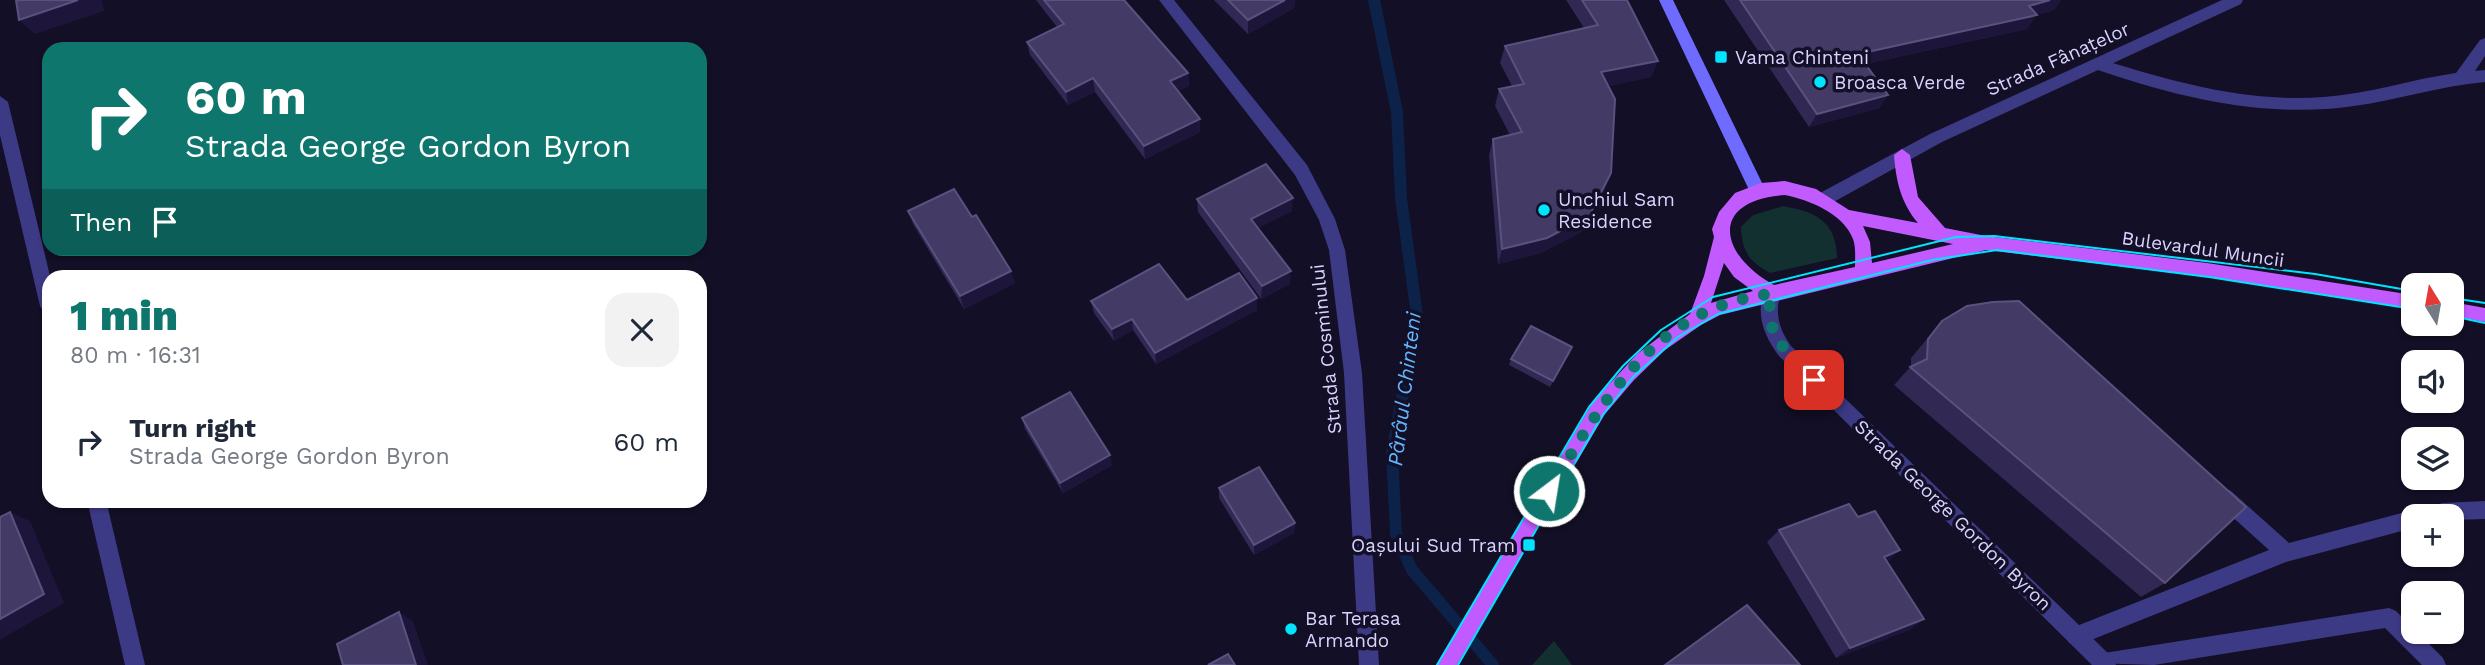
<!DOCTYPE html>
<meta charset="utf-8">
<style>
:root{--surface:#fff;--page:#f2f2f3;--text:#1f2937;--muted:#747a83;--accent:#0f766e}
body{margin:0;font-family:"Work Sans",sans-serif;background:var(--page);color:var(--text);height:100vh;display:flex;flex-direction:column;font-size:26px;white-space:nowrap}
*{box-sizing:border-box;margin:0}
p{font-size:23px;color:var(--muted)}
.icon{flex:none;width:38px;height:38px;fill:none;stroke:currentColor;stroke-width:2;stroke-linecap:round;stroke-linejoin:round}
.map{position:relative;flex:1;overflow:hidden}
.side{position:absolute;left:42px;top:270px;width:665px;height:238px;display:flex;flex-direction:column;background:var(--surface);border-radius:21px;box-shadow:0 2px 5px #0004}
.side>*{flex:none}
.hud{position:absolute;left:42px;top:42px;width:665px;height:214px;border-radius:21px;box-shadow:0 2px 5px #0004;background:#0f766e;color:#fff;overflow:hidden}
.needle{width:46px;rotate:349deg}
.tools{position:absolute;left:2401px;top:273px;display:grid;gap:14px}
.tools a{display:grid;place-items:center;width:63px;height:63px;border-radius:14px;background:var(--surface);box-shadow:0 2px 5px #0004;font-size:35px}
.pin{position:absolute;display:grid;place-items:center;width:60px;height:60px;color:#fff;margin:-30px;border-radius:14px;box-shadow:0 4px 10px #0006}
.me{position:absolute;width:77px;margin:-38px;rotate:31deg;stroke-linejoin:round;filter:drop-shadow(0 0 5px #0008)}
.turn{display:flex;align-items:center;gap:24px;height:147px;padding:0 28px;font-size:32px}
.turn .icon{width:91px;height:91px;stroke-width:2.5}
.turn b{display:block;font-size:49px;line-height:60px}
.then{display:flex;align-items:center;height:66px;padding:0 28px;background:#0003;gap:14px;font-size:26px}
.round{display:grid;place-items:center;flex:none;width:74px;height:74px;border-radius:21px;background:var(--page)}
.head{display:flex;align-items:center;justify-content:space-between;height:119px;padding:0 28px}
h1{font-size:42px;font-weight:800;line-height:52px;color:var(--accent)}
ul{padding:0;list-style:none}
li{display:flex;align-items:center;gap:21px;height:105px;padding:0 28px}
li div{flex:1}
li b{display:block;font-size:26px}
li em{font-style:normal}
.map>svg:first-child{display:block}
.green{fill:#12302f}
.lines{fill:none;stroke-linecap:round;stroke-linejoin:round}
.stream{stroke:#0c2248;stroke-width:12}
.lane{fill:#3d3a85;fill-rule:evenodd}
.street{fill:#3d3a85;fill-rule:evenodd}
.secondary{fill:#6f6bff;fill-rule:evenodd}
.primary{fill:#c25bff;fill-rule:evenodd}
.tram{stroke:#00e5ff;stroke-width:2}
.wall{fill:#312854}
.shaded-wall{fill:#1d163a}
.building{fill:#433a66;stroke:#5a527e;stroke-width:2}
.route{stroke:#0f766e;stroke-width:12;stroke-dasharray:0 21.6}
.poi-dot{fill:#00e5ff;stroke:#130f26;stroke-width:2.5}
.labels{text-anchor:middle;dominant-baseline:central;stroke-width:7;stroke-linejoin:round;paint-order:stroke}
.poi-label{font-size:19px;fill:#d9d4ff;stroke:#130f26;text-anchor:start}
.street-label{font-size:19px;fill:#d9d4ff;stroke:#130f26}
.water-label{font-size:21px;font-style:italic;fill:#62b6ff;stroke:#130f26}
</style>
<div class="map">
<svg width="2485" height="665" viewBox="0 0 2485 665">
<rect width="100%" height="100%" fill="#130f26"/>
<!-- green -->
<g class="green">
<path d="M 1783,206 C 1816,212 1836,221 1837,258 L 1770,273 C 1749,261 1742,252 1741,227 L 1753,215 Z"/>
<polygon points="1554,641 1572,665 1532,665"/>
</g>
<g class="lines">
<!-- stream -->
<polyline class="stream" points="1374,0 1397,112 1401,198 1417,316 1392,453 1396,534 1412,570 1493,665"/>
<!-- lane -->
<g class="lane">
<path d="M 2485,38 L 2485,56 L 2475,71 L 2485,70 L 2485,82 C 2440,86 2398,100 2354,106 C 2264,119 2176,97 2092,68 L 2089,64 L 2097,58 C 2170,81 2246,103 2324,97 C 2369,94 2412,79 2456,73 L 2480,40 Z"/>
<polygon points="2224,488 2231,491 2289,543 2413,510 2417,512 2442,503 2485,501 2485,519 2452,520 2452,516 2413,516 2413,528 2286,562 2076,646 2069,643 2066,636 2069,629 2269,550 2217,503 2215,497 2217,491"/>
<polygon points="2389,608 2396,611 2413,628 2413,632 2417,632 2443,658 2446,665 2422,665 2385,628 2154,665 2094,663 2097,656 2104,653"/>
</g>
<!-- street -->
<g class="street">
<polygon points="1159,0 1174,0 1307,165 1335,219 1345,250 1362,373 1379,665 1359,665 1344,373 1329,250 1319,220 1295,175"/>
<polygon points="2222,0 2243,0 2241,4 1942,142 1830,204 1818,204 1816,199 1818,194 1930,134"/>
<polygon points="0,96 8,102 50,276 49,313 43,311 40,306 0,135"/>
<path d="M 1772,286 L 1778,288 C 1781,295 1779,298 1778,306 C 1777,321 1782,333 1791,346 L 2113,658 L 2116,665 L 2092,665 L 1779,356 C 1764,336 1754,312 1766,288 Z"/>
<polygon points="87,500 106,500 145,665 125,665"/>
</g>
<!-- secondary -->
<polygon class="secondary" points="1659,0 1673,0 1765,189 1763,194 1751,194"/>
<!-- primary -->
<g class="primary">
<path d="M 1902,149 L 1910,155 L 1918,197 L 1945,228 L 1986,236 L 2207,263 L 2413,295 L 2413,309 L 2207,277 L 1986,250 L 1720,315 L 1701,325 L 1665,350 L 1634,380 L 1605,414 L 1457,665 L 1436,665 L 1593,402 L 1637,354 L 1690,314 L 1704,276 L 1714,237 L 1712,229 L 1719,212 L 1735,193 L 1761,183 L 1785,181 L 1816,189 L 1849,210 L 1918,223 C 1901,203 1896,181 1894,155 ZM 1785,195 C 1809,200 1843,213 1853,239 C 1856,247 1855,258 1855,267 L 1774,285 C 1718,254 1709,200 1785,195 ZM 1863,226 L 1953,244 L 1872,263 L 1870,242 ZM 1724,263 L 1734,277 L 1753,291 L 1711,303 Z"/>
<polygon points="2452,302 2485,308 2485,322 2452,316"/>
</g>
<!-- tram -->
<g class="tram">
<polyline points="2452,298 2485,303"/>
<polyline points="2452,316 2485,323"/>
<polyline points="1437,665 1589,407 1623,366 1661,330 1713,297 1956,237 1994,236 2315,274 2413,291"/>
<polyline points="1458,665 1602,416 1633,377 1678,337 1718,314 1932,260 1997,250 2209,277 2413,309"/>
</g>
</g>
<!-- wall -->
<g class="wall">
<polygon points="1036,0 1124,0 1188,73 1189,86 1178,91 1200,132 1145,159 1095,92 1068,105 1030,55 1027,42 1057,27"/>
<polygon points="1214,0 1295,0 1294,8 1248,34"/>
<polygon points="1566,0 1627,0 1658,61 1651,77 1608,86 1605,189 1583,231 1541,253 1498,264 1489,155 1493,139 1510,135 1495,106 1499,89 1512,86 1500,63 1505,46 1584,28"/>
<polygon points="1724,0 2061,0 2054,10 2036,15 2027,29 1865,64 1888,95 1879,108 1809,127"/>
<polygon points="1197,199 1292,211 1258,228 1290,284 1261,299 1198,212"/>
<polygon points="908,211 972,217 1015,283 964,309 913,224"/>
<polygon points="1187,300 1257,310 1156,364 1133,330 1114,341 1094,313 1091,301"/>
<polygon points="1942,321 2165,583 2141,597 1894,385 1911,366 1911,358"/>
<polygon points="1570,353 1550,387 1509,365 1511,359"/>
<polygon points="1022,418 1112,465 1063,493 1025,429"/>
<polygon points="1219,488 1295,523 1294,533 1254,555 1219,498"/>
<polygon points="1858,517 1900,550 1887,561 1924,619 1909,630 1836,658 1767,542 1779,530"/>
</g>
<!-- shaded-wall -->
<g class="shaded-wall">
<polygon points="78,0 102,0 104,11 35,34 19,20"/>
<polygon points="1285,0 1295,0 1294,8 1248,34 1248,20"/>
<polygon points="2050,0 2061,0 2054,10 2026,18 2037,15 2027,29 1850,67 1858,54"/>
<polygon points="1658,61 1651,77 1595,89 1601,72"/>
<polygon points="1188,73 1189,86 1171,95 1170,81"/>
<polygon points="1093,78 1095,92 1068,105 1066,92"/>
<polygon points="1888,95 1879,108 1809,127 1817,114"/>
<polygon points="1200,119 1200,132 1145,159 1144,146"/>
<polygon points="1611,173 1605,189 1583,231 1541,253 1498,264 1502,249"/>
<polygon points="1293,198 1292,211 1251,232 1251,219"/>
<polygon points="1011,271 1015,283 964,309 960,296"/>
<polygon points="1291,271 1290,284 1261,299 1262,286"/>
<polygon points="1257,298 1257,310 1156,364 1155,353"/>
<polygon points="1132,319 1133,330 1114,341 1112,329"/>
<polygon points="1110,455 1112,465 1063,493 1060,483"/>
<polygon points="10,512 30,521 64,603 0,640 0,619"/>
<polygon points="1295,523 1294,533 1254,555 1254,545"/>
<polygon points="1900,550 1886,563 1884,557"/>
<polygon points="399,612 413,621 428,665 416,665"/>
<polygon points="1924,619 1909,630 1836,658 1850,648"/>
</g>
<!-- building -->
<g class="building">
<polygon points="16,0 78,0 19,20"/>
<polygon points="1044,0 1124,0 1188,73 1170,81 1200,119 1144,146 1093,78 1066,92 1027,42 1064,24"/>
<polygon points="1228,0 1285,0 1248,20"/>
<polygon points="1582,0 1627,0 1658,61 1601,72 1615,99 1611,173 1589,216 1547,238 1502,249 1493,139 1522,132 1499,89 1524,84 1505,46 1598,25"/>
<polygon points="1740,0 2050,0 2029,6 2037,15 1858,54 1888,95 1817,114"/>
<polygon points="1266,164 1293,198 1251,219 1291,271 1262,286 1197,199"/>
<polygon points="954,189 972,217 976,215 1011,271 960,296 908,211"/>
<polygon points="1159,264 1187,300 1239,273 1257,298 1155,353 1132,319 1112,329 1091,301"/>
<polygon points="2019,301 2246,507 2165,583 1910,367 1927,359 1928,339 1942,321 1967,306 1993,302"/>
<polygon points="1531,326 1572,347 1553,381 1511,359"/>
<polygon points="1070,392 1110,455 1060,483 1022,418"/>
<polygon points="1259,467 1295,523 1254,545 1219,488"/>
<polygon points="1849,504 1858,517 1875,511 1900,550 1884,557 1924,619 1850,648 1779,530"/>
<polygon points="10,512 44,594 0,619 0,517"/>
<polygon points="1747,605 1800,665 1665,665"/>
<polygon points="399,612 416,665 343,665 337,644"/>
<polygon points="1228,654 1235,665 1208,665"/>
</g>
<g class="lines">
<!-- route -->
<path class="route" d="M 1549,491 C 1591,421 1635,341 1715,308 C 1733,300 1753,297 1772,293 C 1761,332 1788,354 1814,380"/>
</g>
<!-- markers -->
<g class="poi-dot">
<rect x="1714" y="50" width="14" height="14" rx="3.5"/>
<circle cx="1820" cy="82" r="7"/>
<circle cx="1544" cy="210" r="7"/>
<rect x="1522" y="538" width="14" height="14" rx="3.5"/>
<circle cx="1291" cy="629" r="7"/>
</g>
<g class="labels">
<!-- poi labels -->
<g class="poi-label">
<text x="1735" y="57">Vama Chinteni</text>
<text x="1834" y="82">Broasca Verde</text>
<text x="1558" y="199">Unchiul Sam<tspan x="1558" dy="22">Residence</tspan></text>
<text x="1515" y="545" text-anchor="end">Oașului Sud Tram</text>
<text x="1305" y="618">Bar Terasa<tspan x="1305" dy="22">Armando</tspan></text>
</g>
<!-- street labels -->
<g class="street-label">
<text transform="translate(2058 59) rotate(-24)">Strada Fânațelor</text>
<text transform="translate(2203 249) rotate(8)">Bulevardul Muncii</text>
<text transform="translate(1326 349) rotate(-96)">Strada Cosminului</text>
<text transform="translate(1953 515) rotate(44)">Strada George Gordon Byron</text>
</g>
<!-- water labels -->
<g class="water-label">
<text transform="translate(1404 389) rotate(-83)">Pârâul Chinteni</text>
</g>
</g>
</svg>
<div class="tools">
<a><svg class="needle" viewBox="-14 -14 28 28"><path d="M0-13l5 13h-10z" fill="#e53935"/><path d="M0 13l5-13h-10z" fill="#747a83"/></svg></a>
<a><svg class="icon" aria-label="sound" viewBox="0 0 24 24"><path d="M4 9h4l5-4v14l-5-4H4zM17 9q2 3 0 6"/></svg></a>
<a><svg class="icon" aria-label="layers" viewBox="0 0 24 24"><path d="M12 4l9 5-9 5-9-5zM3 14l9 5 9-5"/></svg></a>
<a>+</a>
<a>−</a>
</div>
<div class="pin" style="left:1814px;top:380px;background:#d93025"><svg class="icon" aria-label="arrive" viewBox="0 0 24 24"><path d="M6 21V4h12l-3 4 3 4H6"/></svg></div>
<svg class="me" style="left:1549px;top:491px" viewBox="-20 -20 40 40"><circle r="17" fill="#0f766e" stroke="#fff" stroke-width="3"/><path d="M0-11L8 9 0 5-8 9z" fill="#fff"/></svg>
<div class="hud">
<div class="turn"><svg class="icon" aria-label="right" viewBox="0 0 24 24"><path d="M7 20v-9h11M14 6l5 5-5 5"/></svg><div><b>60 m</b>Strada George Gordon Byron</div></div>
<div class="then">Then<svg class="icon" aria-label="arrive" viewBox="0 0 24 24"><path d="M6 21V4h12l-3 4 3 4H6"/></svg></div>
</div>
<section class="side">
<div class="head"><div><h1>1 min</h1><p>80 m · 16:31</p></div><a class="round"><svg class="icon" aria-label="close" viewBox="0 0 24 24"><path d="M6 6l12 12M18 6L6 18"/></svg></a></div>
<ul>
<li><svg class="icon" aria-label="right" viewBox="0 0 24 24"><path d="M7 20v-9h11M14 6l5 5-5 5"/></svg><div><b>Turn right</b><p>Strada George Gordon Byron</p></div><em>60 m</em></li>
</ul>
</section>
</div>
